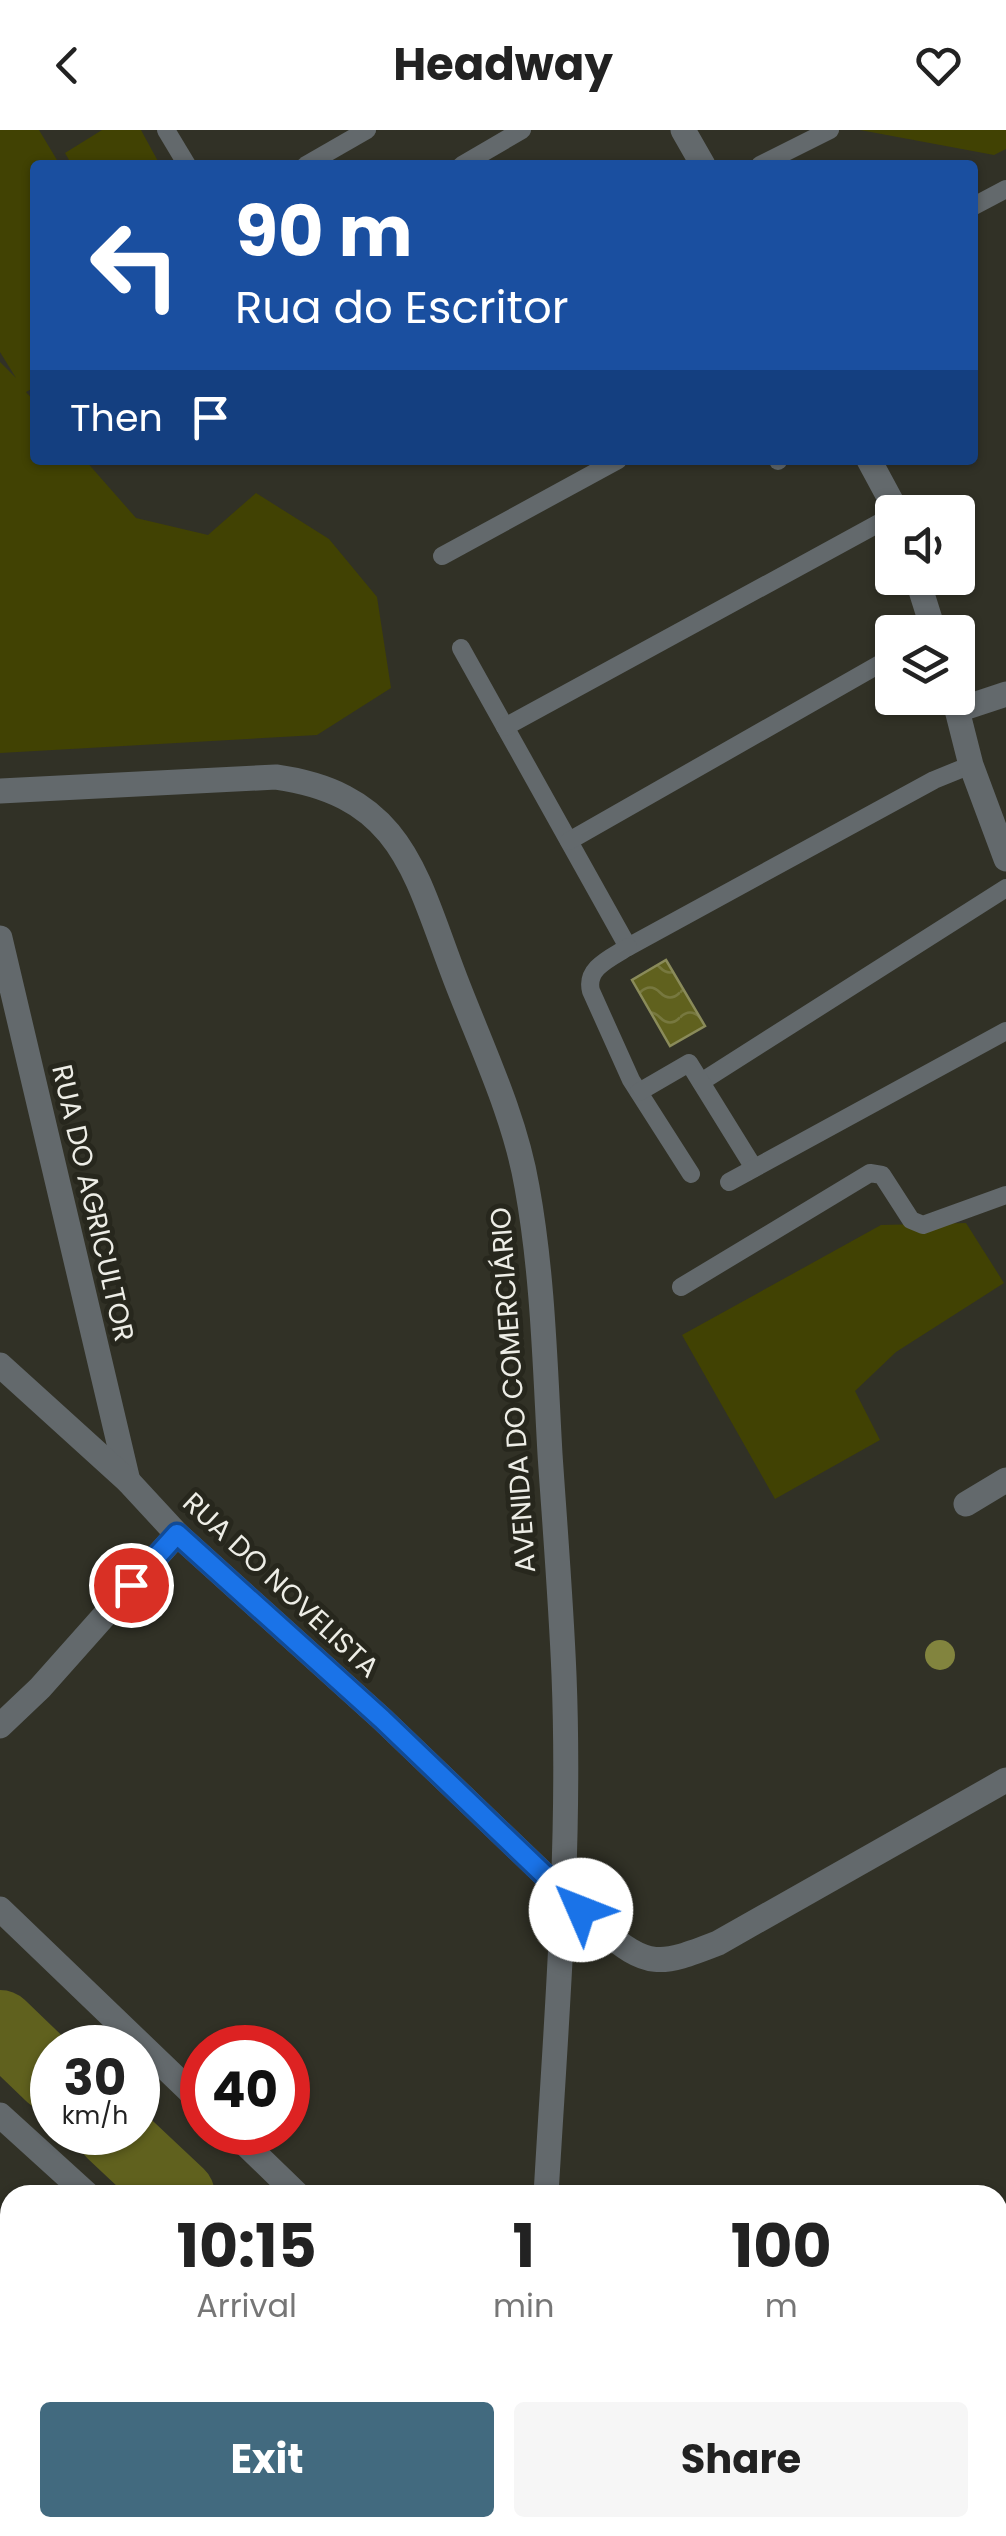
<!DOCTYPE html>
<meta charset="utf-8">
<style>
:root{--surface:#fff;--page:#f6f6f6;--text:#222;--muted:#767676;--accent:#426a7f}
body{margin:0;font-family:Poppins,sans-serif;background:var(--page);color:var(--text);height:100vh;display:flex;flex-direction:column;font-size:38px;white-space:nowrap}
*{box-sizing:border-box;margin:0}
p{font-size:32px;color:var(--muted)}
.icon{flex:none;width:55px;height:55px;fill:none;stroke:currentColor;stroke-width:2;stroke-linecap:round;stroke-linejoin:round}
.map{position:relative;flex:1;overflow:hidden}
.drawer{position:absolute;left:0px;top:2055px;width:1008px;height:352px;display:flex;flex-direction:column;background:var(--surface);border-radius:30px 30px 0 0;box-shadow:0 2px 8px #0004}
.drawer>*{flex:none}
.hud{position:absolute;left:30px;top:30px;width:948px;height:305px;border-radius:10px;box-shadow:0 2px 8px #0004;background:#1a4fa0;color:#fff;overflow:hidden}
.tools{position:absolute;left:875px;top:365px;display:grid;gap:20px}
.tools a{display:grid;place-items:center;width:100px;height:100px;border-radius:10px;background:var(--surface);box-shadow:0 2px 8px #0004;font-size:50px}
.speed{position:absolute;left:30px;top:1895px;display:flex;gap:20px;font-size:50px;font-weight:700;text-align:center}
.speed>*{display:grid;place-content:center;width:130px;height:130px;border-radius:50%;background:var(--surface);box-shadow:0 2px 8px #0004;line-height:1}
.speed small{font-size:25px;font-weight:400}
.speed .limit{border:15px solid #d22;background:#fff;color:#111}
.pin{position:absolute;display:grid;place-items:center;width:85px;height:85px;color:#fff;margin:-42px;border:5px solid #fff;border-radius:50%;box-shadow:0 2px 10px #0007}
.me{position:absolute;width:110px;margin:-55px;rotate:314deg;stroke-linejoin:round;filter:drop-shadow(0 0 8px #0008)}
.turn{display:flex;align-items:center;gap:35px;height:210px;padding:0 40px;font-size:45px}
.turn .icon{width:130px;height:130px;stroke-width:2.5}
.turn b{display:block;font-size:70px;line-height:85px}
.then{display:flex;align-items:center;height:95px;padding:0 40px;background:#0003;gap:20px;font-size:38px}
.eta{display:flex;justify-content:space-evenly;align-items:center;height:170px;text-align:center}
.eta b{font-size:60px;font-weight:700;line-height:70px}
.action{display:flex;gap:20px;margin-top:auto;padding:20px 40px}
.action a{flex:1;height:115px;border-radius:10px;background:var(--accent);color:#fff;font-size:40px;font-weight:700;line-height:115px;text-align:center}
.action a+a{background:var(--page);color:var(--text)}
header{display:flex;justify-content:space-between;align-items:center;height:130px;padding:0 40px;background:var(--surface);font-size:45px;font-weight:700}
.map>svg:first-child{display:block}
.grass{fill:#414203}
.water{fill:url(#water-waves);stroke:#8a8b5a;stroke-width:2.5}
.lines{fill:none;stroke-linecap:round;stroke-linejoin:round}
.river{stroke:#60611e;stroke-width:72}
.service{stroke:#63696c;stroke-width:18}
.minor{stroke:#63696c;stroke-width:25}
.tertiary{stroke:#63696c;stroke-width:25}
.tree{fill:#82843e}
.route-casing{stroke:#114b97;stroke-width:25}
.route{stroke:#1a73e8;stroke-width:18}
.labels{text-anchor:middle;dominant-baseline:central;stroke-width:10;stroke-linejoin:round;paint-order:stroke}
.street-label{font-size:28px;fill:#edede6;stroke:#27271d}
</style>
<header><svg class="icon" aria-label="back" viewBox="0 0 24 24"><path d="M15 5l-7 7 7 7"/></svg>Headway<svg class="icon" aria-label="heart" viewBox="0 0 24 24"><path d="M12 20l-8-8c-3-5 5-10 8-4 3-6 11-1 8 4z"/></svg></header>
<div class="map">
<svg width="1006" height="2406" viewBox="0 0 1006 2406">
<defs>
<pattern id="water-waves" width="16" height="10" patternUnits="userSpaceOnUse" patternTransform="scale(2.5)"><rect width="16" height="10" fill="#60611e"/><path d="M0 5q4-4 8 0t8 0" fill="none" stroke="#77783f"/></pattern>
</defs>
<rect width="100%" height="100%" fill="#313126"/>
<!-- grass -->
<g class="grass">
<polygon points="0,0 39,0 60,35 35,35 35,257 26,262 35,272 35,330 85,330 136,388 208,405 256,363 329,409 377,467 391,558 317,605 0,623 0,232 16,248 0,222"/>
<polygon points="102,0 141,0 160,35 72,35 65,23"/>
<polygon points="860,0 1006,0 1006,19 994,25"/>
<polygon points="966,1093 1004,1153 896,1222 855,1261 880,1310 775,1369 682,1205 881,1095"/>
</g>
<!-- water -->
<polygon class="water" points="666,830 705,896 670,916 632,850"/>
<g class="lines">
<!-- river -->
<g class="river">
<polyline points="0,1896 52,1946"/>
<polyline points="112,2002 179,2065"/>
<polyline points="514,2398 523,2406"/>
</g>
<!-- service -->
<g class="service">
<polyline points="166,0 187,35"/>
<polyline points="306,35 367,0"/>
<polyline points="462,35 522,0"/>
<polyline points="760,35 830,0"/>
<polyline points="972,77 1006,59"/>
<polyline points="778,331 779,330"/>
<polyline points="442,426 618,330"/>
<polyline points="461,518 628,817 934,650 971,635"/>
<polyline points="505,597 892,386"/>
<polyline points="569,711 892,527"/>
<path d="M 628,817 C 611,828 585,838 591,861 L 631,950 L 691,1044"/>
<polyline points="701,952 1006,758"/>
<polyline points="639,962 689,933 754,1038"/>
<polyline points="729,1052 1006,901"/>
<polyline points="681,1157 870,1043 882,1045 911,1090 923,1095 1006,1065"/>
<polyline points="998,2120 1006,2113"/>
<polyline points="998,2303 1006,2314"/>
</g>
<!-- minor -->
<g class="minor">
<polyline points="958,580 1006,564"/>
<path d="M 0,661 L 276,647 C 403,665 415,744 455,848 C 481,916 515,986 527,1057 C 543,1145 545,1236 550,1324 C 555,1398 561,1472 564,1545 C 571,1718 556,1892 546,2065"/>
<polyline points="0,808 128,1351"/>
<polyline points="966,1374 1006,1350"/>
<polyline points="0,1596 40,1558 177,1404"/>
<polyline points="0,1779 202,1973"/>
<polyline points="0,1985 88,2065"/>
<polyline points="233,2002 298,2065"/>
<polyline points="0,2272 10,2269"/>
<polyline points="228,2398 230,2406"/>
<polyline points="407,2398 416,2406"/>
<polyline points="839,2398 847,2406"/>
</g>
<!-- tertiary -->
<g class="tertiary">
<polyline points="683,0 703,35"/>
<polyline points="869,330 897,382"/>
<polyline points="917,448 934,502"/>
<polyline points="954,568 971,635 1006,729"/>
<path d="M 0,1235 L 128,1351 L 177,1404 L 382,1589 L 599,1797 C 649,1839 659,1836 718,1813 L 1006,1650"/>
</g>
</g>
<!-- trees -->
<circle class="tree" cx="940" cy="1525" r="15"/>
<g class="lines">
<!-- route casing -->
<g class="route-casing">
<polyline id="route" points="131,1455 177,1404 382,1589 581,1780"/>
</g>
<!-- route -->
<use href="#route" class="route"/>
</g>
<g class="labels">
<!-- street labels -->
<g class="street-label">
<text transform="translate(93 1073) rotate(77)">RUA DO AGRICULTOR</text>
<text transform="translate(513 1260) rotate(-94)">AVENIDA DO COMERCIÁRIO</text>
<text transform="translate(281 1455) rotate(43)">RUA DO NOVELISTA</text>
</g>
</g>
</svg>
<div class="tools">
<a><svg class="icon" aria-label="sound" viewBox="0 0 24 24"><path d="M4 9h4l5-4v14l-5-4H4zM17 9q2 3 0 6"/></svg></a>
<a><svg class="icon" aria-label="layers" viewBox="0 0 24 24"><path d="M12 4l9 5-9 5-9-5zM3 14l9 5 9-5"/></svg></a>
</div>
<div class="speed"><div>30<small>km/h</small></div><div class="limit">40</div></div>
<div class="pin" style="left:131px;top:1455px;background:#d93025"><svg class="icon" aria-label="arrive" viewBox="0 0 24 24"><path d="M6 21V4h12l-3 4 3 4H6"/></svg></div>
<svg class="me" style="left:581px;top:1780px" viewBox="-20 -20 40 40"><circle r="19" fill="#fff"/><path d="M0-13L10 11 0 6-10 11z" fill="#1a73e8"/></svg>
<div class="hud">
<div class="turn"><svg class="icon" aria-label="left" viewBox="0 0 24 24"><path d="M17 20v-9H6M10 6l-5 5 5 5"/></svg><div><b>90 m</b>Rua do Escritor</div></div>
<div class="then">Then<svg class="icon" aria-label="arrive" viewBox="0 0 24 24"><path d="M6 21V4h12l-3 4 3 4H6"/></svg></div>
</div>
<section class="drawer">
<div class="eta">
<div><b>10:15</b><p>Arrival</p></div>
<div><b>1</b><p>min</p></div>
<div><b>100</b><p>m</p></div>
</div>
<div class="action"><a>Exit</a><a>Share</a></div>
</section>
</div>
